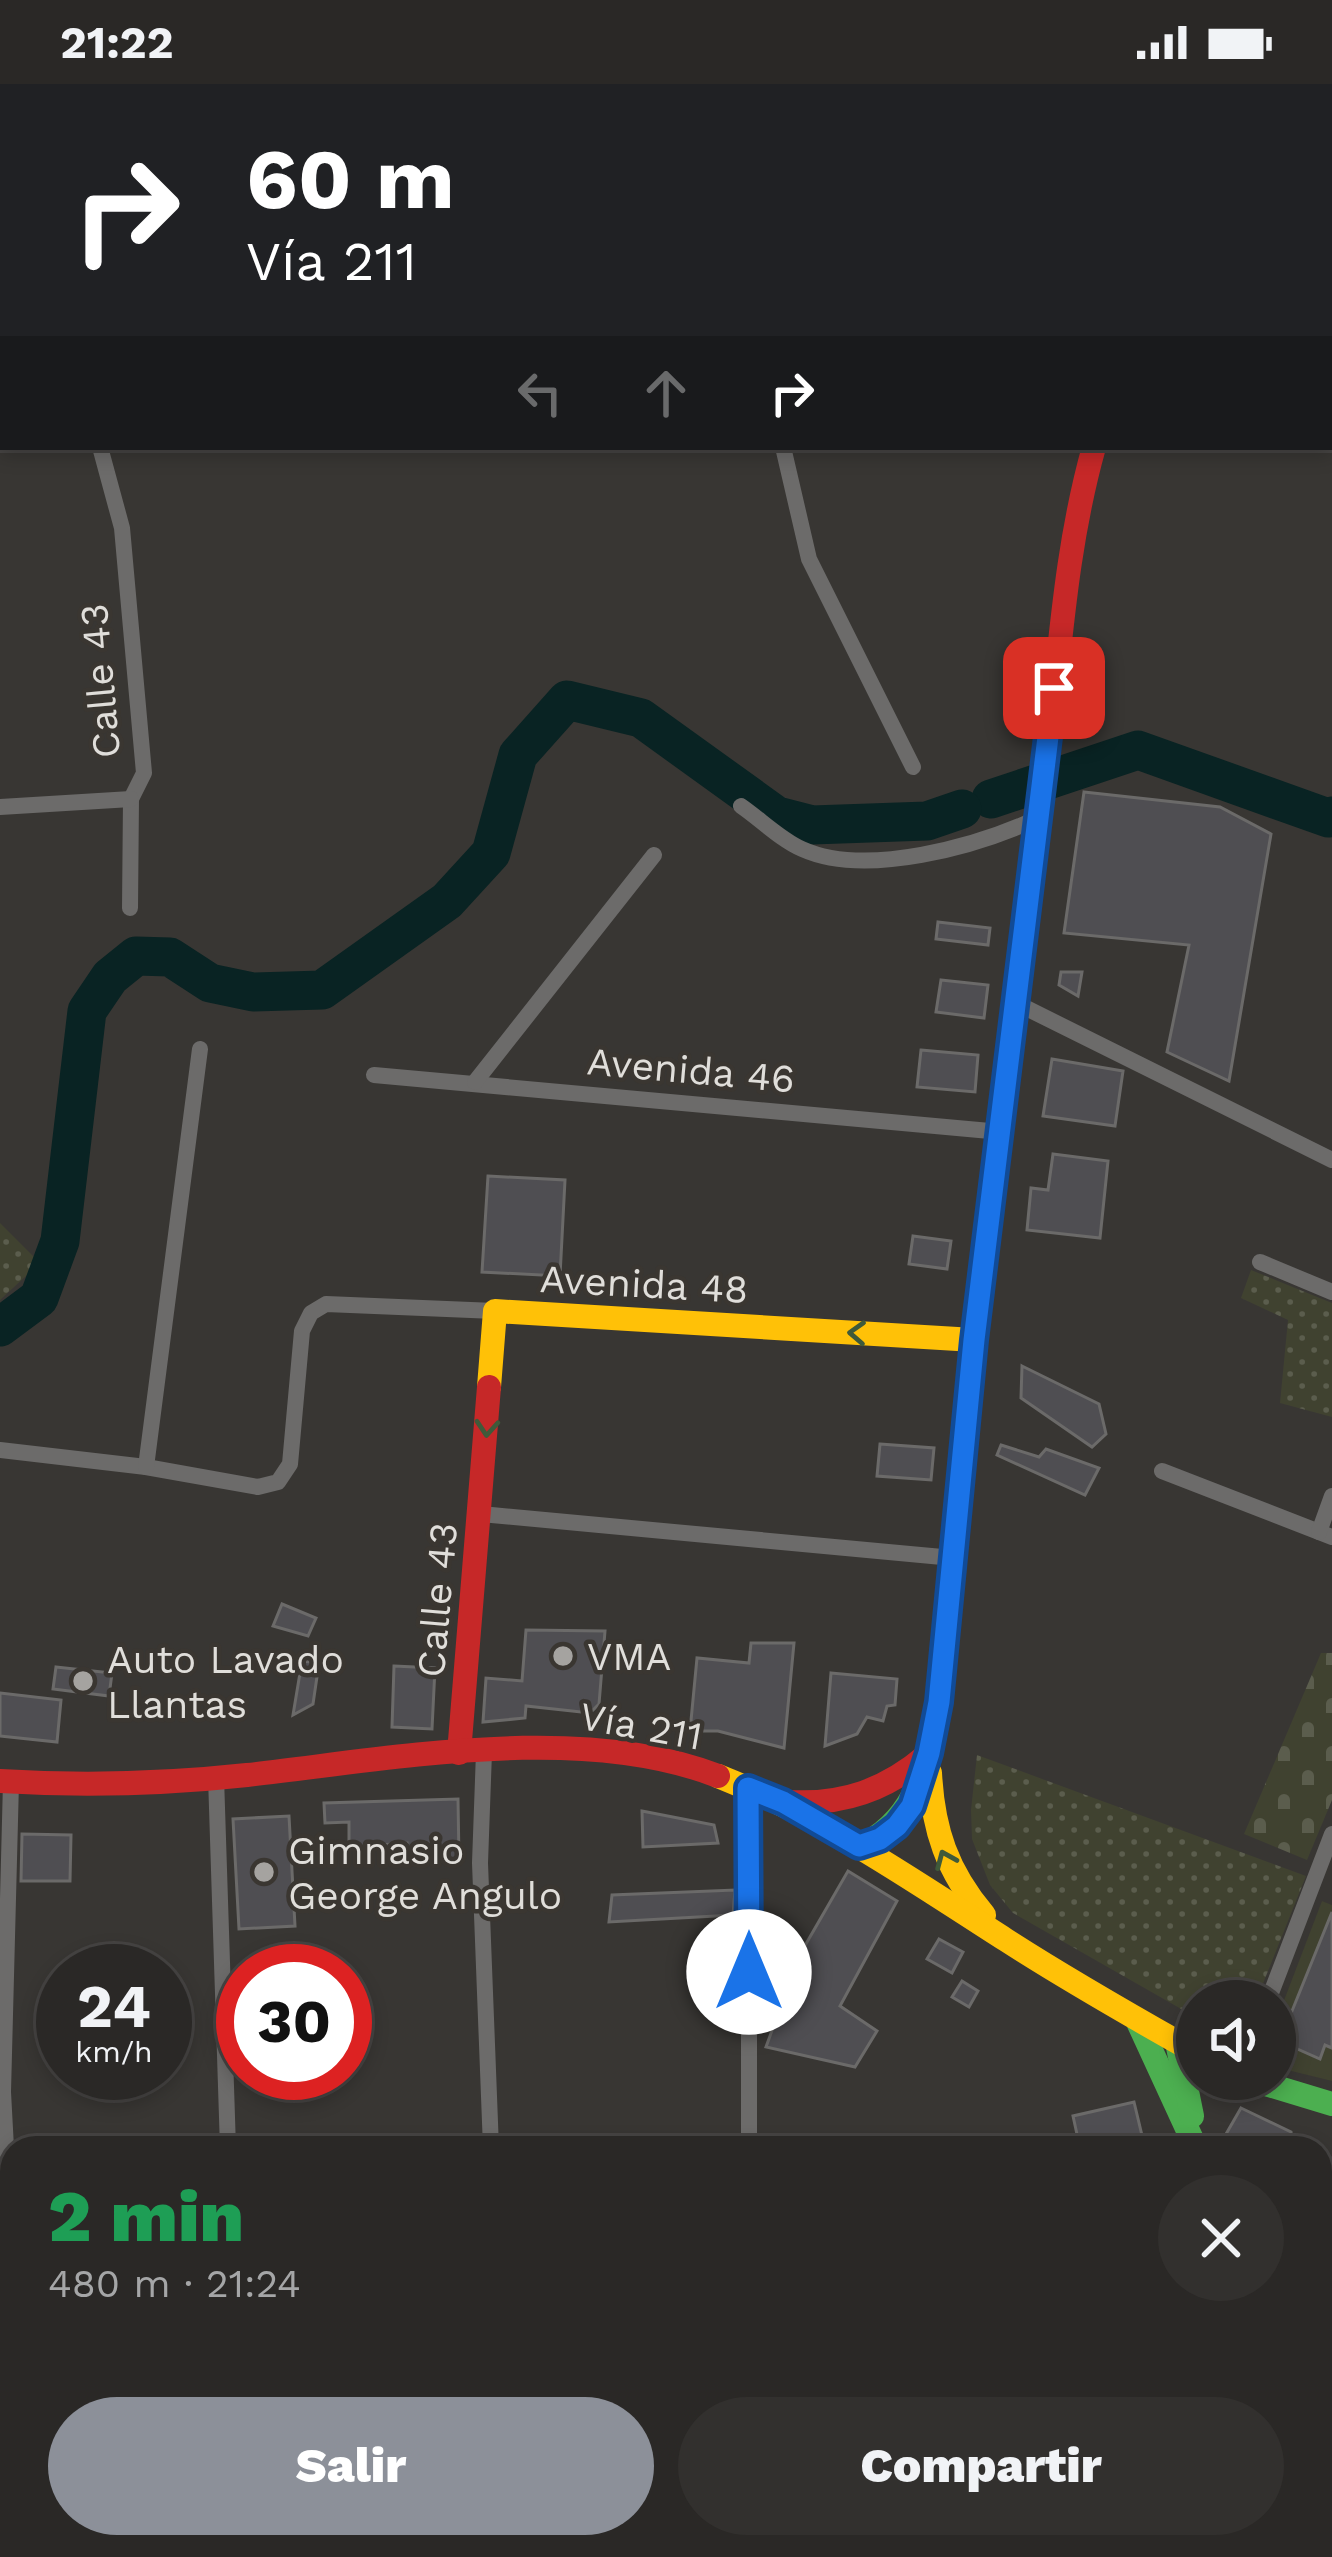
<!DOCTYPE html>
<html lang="es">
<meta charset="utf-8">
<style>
:root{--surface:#2a2826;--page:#32302e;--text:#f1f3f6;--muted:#a5a6a7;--line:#464443;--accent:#8c9099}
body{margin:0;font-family:"Work Sans",sans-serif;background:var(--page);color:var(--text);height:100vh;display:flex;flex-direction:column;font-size:45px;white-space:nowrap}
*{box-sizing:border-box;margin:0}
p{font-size:39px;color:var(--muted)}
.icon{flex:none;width:66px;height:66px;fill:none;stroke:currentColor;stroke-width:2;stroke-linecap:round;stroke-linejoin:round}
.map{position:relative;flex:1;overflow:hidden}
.panel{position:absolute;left:0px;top:2052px;width:1332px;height:423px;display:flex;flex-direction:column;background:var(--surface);border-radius:36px 36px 0 0;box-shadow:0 6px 18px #0003,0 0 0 3px var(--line)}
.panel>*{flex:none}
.guide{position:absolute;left:0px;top:0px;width:1332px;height:366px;box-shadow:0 6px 18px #0003,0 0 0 3px var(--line);background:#202124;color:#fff;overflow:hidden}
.buttons{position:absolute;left:1176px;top:1896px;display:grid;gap:24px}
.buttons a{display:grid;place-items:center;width:120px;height:120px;border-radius:50%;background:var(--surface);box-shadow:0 6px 18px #0003,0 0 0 3px var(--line);font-size:60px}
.speed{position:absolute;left:36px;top:1860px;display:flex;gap:24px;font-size:60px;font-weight:700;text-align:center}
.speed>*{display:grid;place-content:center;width:156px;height:156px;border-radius:50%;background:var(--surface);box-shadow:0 6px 18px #0003,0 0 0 3px var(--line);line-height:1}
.speed small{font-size:30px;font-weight:400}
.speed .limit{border:18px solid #d22;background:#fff;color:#111}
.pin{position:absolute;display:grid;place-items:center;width:102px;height:102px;color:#fff;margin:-51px;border-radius:24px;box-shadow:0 6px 18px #0006}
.me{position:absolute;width:132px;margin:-66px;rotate:0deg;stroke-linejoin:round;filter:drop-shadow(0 0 9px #0008)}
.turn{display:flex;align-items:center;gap:42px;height:252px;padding:0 48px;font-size:54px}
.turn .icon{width:156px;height:156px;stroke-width:2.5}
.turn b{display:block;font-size:84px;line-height:102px}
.lanes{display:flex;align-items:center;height:114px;padding:0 48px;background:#0003;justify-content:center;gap:60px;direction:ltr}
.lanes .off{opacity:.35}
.round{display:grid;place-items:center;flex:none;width:126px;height:126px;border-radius:63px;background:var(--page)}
.summary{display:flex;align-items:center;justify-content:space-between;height:204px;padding:0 48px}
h1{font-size:72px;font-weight:800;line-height:90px;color:#1e9e55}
.button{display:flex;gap:24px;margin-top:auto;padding:24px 48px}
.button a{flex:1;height:138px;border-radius:72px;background:var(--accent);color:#fff;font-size:48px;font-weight:800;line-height:138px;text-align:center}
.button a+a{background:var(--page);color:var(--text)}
.status{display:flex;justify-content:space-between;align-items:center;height:84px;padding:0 60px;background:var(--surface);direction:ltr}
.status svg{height:33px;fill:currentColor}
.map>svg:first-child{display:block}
.cemetery{fill:url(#cemetery-stones)}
.park{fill:url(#park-dots)}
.garden{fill:#404230}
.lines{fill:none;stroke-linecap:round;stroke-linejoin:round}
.river{stroke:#092323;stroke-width:39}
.building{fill:#4f4e52;stroke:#6b6a69;stroke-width:3}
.street{stroke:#6c6b6a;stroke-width:16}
.fast{stroke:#4caf50;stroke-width:24}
.slow{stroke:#ffc107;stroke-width:24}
.jam{stroke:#c62828;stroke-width:24}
.oneway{stroke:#3f5a3a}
.route-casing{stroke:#114b97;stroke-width:30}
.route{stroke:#1a73e8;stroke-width:21}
.poi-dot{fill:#a5a3a0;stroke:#3a3631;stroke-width:4.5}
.labels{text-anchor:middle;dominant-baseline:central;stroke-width:9;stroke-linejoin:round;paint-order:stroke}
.street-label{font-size:39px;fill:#e0deda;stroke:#3a3631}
.poi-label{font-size:39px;fill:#e0deda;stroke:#3a3631;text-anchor:start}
</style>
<div class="status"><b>21:22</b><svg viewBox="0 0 49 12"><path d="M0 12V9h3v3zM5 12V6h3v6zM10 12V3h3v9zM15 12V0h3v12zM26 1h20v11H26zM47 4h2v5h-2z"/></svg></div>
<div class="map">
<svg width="1332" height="2473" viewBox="0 0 1332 2473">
<defs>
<pattern id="cemetery-stones" width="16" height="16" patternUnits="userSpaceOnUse" patternTransform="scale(3)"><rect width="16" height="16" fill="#404230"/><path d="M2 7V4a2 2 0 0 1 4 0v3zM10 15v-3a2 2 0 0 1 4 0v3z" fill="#5b5d4d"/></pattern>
<pattern id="park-dots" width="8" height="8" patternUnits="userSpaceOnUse" patternTransform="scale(3)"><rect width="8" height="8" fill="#404230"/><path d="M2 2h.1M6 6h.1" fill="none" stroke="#5b5d4d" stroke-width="1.8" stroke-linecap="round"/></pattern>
</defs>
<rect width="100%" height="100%" fill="#383633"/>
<!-- cemetery -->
<polygon class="cemetery" points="1321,1569 1332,1569 1332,1716 1307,1776 1244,1750"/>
<!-- park -->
<g class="park">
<polygon points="0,1139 40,1179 0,1216"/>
<polygon points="1251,1186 1332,1219 1332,1333 1280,1319 1288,1236 1241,1214"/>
<polygon points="977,1671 1306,1792 1256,1917 1197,1917 1197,1934 1013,1829 990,1801 972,1755 971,1726"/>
</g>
<!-- garden -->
<polygon class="garden" points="1322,1817 1332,1821 1332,1997 1275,1983 1275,1940"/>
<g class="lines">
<!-- river -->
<g class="river">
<polyline points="991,715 1138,666 1328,734 1332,732"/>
<polyline points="0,1243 39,1214 60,1157 87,927 110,893 136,872 170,873 210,899 253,908 322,906 447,817 491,769 518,671 567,616 641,634 777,732 812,741 927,737 962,725"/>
</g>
</g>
<!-- building -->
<g class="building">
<polygon points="1084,708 1220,723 1271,750 1229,997 1167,968 1189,861 1064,849"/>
<polygon points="938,838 990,844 988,861 936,855"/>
<polygon points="1061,888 1082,888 1078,912 1059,901"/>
<polygon points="941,896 988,901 984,934 936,928"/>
<polygon points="921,966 978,971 975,1008 917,1003"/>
<polygon points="1052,975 1123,987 1115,1042 1043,1032"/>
<polygon points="1053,1070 1108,1077 1100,1154 1027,1146 1031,1104 1048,1106"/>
<polygon points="488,1092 565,1096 560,1192 482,1188"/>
<polygon points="913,1152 951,1157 947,1185 909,1180"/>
<polygon points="1022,1282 1099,1320 1106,1350 1092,1363 1021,1314"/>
<polygon points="880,1360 934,1364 931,1396 877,1392"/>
<polygon points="1001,1361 1039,1373 1046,1365 1099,1384 1085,1411 997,1371"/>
<polygon points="282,1520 316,1534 308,1552 273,1542"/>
<polygon points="526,1546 605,1547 599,1620 590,1629 526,1622 525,1634 483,1638 486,1594 522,1597"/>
<polygon points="751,1559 794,1559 784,1664 718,1647 690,1647 697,1574 749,1579"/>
<polygon points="302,1577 319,1579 313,1620 293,1631"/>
<polygon points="394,1582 435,1584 432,1645 392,1643"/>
<polygon points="56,1583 112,1589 109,1612 53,1605"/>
<polygon points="831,1589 897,1595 895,1621 887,1622 883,1637 867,1633 857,1650 825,1662"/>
<polygon points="0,1609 61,1616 57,1658 0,1652"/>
<polygon points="458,1715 459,1776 408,1779 407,1759 349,1763 349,1738 325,1739 324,1719"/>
<polygon points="642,1727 714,1741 718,1759 643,1763"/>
<polygon points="289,1732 295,1842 239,1845 233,1735"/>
<polygon points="22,1750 71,1751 70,1797 21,1797"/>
<polygon points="848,1787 897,1817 840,1922 877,1947 855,1983 766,1963 799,1872"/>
<polygon points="735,1806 733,1831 609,1838 612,1811"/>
<polygon points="1332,1828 1332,1964 1325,1961 1320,1975 1275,1955 1286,1925 1292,1927"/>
<polygon points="939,1855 963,1868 952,1889 927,1875"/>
<polygon points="962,1897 978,1907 969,1923 952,1913"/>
<polygon points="1134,2018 1145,2064 1080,2064 1073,2032"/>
<polygon points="1241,2024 1291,2048 1293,2064 1218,2064"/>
</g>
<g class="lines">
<!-- street -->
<g class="street">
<polyline points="763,0 763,3"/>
<polyline points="1231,0 1235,3"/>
<polyline points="249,3 250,0"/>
<polyline points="507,3 511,0"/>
<polyline points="0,7 3,0"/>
<polyline points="0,98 3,106"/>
<polyline points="0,272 3,270"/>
<polyline points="100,363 122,444 144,689 131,715 130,824"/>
<polyline points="783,363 809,475 913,683"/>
<path d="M 741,722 C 760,735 781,756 802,765 C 866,794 978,762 1038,734"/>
<polyline points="0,723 131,715"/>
<polyline points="1016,919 1332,1076"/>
<polyline points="374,991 1001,1048"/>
<polyline points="475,998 654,771"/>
<polyline points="1260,1178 1332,1208"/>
<polyline points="0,1366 146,1383 258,1403 278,1398 290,1380 302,1247 311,1229 326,1220 495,1227"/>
<polyline points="146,1383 200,965"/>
<polyline points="1162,1387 1332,1453"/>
<polyline points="481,1430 953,1474"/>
<polyline points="1319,1448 1332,1412"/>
<polyline points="484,1668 480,1779 491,2064"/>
<polyline points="216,1693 228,2064"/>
<polyline points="749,1704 749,2064"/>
<polyline points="1268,1917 1332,1750"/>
<polyline points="9,2120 3,2008 11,1698"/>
<polyline points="236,2463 236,2473"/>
<polyline points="497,2463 497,2473"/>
<polyline points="752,2463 753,2473"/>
<polyline points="1022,2463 1022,2473"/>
</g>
<!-- fast -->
<g class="fast">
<path d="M 859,1763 C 911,1738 924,1694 935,1640 L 974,1256 L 1012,951"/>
<polyline points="1138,1938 1196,2064"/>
<polyline points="1177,1958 1192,2032"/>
<polyline points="1249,1995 1332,2020"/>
<polyline points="1268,2463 1270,2473"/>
</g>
<!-- slow -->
<g class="slow">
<polyline points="1329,36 1332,33"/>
<polyline points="489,1303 495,1227 974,1256"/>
<path d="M 930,1689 C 933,1746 947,1787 984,1831"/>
<path d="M 718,1692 C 822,1733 912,1796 1006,1856 C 1068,1896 1133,1933 1197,1969"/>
</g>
<!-- jam -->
<g class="jam">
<path d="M 1012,951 C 1025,851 1038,751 1050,651 C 1061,553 1067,459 1094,363"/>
<polyline points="459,1669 489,1303"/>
<path d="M 0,1697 C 83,1702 164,1700 247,1691 C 391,1675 580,1638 718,1692"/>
<path d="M 789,1718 C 843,1721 886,1706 927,1671"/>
</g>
</g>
<!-- one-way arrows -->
<defs><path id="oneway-chevron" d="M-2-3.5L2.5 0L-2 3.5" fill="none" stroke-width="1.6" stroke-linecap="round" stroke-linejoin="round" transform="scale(3)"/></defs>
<g class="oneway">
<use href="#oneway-chevron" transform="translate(857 1249) rotate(-177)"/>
<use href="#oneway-chevron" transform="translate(487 1344) rotate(94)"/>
<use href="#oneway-chevron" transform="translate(945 1775) rotate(-113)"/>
</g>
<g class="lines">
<!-- route casing -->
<g class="route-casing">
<polyline id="route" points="749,1888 748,1704 783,1718 859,1762 880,1755 897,1742 912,1722 929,1669 939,1618 974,1256 1054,604"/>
</g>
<!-- route -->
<use href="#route" class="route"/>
</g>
<!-- markers -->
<g class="poi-dot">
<circle cx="563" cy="1572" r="12"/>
<circle cx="83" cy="1597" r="12"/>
<circle cx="264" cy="1788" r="12"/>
</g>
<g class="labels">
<!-- street labels -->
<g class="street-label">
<text transform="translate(100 597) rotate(-95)">Calle 43</text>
<text transform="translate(691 986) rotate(5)">Avenida 46</text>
<text transform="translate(644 1200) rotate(3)">Avenida 48</text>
<text transform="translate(437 1516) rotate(-85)">Calle 43</text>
<text transform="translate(641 1642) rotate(10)">Vía 211</text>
</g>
<!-- poi labels -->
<g class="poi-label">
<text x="587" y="1572">VMA</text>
<text x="107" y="1575">Auto Lavado<tspan x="107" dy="45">Llantas</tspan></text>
<text x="288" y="1766">Gimnasio<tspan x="288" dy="45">George Angulo</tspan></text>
</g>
</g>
</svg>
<div class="buttons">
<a><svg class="icon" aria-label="sound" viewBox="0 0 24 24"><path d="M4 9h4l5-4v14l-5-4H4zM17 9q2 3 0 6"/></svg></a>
</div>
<div class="speed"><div>24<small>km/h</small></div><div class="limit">30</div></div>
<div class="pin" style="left:1054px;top:604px;background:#d93025"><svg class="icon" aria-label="arrive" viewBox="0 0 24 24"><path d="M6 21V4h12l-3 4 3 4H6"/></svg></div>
<svg class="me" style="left:749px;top:1888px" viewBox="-20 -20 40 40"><circle r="19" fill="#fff"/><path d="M0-13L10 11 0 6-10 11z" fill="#1a73e8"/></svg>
<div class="guide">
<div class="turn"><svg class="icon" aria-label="right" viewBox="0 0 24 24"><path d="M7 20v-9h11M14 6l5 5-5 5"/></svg><div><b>60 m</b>Vía 211</div></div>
<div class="lanes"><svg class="icon off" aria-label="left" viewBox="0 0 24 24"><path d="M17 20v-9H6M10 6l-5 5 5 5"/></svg><svg class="icon off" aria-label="ahead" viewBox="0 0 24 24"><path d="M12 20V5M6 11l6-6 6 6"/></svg><svg class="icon" aria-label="right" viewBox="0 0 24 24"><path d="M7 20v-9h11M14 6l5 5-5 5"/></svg></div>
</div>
<section class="panel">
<div class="summary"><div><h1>2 min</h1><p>480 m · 21:24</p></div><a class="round"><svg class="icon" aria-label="close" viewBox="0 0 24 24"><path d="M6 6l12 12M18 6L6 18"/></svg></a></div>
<div class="button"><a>Salir</a><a>Compartir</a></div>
</section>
</div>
